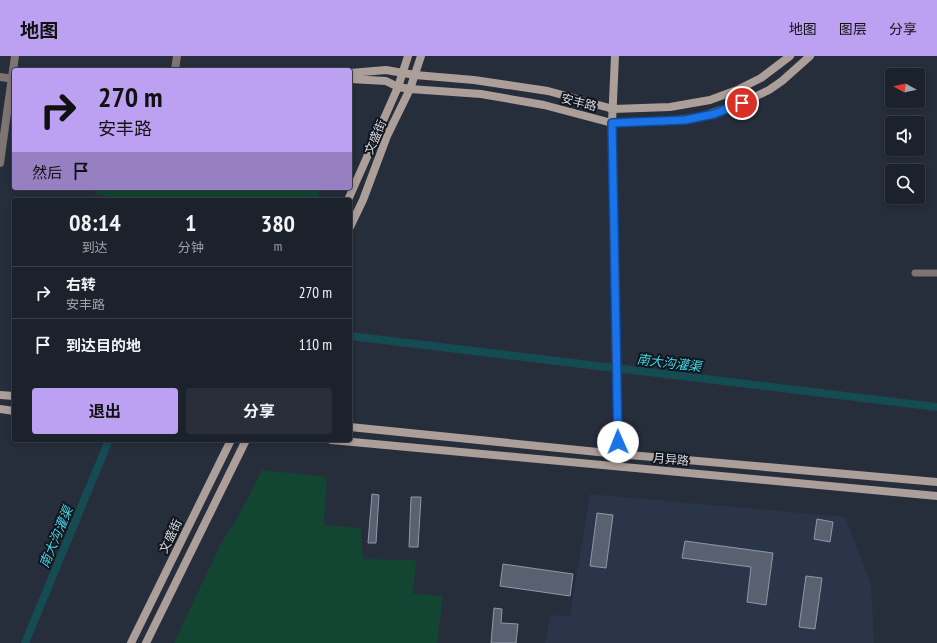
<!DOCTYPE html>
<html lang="zh">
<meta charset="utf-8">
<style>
:root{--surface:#1c222c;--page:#292f38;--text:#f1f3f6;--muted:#a0a4a9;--line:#3a3f48;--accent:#bca0f2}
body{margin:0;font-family:"PT Sans Narrow","Noto Sans SC",sans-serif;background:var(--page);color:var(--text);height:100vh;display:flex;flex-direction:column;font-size:15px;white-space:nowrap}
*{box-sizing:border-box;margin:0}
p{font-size:13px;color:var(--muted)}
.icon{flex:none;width:22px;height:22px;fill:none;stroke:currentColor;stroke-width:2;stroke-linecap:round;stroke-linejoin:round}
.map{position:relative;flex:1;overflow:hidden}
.sheet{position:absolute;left:12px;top:142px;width:340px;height:244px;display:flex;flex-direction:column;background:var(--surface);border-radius:4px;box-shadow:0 2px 6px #0003,0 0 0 1px var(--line)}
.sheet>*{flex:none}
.top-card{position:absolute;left:12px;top:12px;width:340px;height:122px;border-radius:4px;box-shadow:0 2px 6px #0003,0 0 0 1px var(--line);background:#bca0f2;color:#111;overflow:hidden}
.needle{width:26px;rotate:278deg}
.controls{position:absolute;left:885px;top:12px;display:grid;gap:8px}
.controls a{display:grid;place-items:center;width:40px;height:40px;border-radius:4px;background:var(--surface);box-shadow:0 2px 6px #0003,0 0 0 1px var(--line);font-size:20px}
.pin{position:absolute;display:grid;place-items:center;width:34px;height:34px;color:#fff;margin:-17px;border:2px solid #fff;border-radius:50%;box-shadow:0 1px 4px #0007}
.me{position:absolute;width:44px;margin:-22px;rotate:359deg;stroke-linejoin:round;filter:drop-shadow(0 0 3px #0008)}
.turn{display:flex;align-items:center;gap:14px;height:84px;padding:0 20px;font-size:18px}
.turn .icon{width:52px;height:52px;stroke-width:2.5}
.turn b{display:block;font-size:28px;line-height:34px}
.then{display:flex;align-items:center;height:38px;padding:0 20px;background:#0003;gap:8px;font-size:15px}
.eta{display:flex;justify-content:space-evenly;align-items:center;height:68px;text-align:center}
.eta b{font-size:24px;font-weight:700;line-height:28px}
.button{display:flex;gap:8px;margin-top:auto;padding:8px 20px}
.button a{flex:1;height:46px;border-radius:4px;background:var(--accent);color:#111;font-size:16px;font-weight:700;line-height:46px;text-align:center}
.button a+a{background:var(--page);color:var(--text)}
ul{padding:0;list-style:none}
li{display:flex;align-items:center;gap:12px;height:52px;padding:0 20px;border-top:1px solid var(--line)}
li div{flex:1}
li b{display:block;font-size:15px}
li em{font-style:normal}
header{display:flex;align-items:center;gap:24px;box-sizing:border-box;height:56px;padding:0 20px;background:var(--accent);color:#111}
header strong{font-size:19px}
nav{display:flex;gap:22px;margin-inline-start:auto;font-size:14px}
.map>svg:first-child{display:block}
.built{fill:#2b3549}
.green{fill:#124632}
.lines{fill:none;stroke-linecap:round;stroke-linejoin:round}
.canal{stroke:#154b52;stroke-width:8}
.building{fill:#596171;stroke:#8f98aa}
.minor{stroke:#7e7572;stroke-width:7}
.tertiary{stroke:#7e7572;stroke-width:8}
.secondary{stroke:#ac9e99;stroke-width:8}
.route-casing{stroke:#114b97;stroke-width:10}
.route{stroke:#1a73e8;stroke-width:7}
.labels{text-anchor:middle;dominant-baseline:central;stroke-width:4;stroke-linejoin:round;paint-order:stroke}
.street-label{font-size:12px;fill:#d6dbe4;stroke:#12151c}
.water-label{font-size:13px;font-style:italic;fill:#40d5e6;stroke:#12151c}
</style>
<header>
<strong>地图</strong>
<nav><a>地图</a><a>图层</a><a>分享</a></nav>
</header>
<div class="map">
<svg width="937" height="587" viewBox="0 0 937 587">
<rect width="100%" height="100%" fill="#262d3b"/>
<!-- built -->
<polygon class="built" points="590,438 845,461 871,528 874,587 545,587 551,559 570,560"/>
<!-- green -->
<g class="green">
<polygon points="96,132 319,132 318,144 132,144 95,138"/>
<polygon points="262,414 327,421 324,469 361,472 363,503 416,504 413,538 443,540 437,587 174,587 221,487 238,461"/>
</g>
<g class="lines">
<!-- canal -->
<g class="canal">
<polyline points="350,280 937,351"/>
<polyline points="25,587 109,384"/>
</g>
</g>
<!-- building -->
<g class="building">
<polygon points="372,438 379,439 376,487 368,487"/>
<polygon points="411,441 421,441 418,491 409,491"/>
<polygon points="597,457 613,459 606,512 590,510"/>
<polygon points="817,463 833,466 830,486 814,483"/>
<polygon points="685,485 773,497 766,549 747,546 751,511 682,502"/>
<polygon points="503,508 573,518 570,540 500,530"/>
<polygon points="806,520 822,522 815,573 799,571"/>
<polygon points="494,552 502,553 501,567 518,568 516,587 491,587"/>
</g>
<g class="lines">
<!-- minor -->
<polyline class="minor" points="915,217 937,217"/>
<!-- tertiary -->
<g class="tertiary">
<polyline points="175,14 177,0"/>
<polyline points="0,21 14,23"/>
<polyline points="0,107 15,0"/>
</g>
<!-- secondary -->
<g class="secondary">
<polyline points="615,0 612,67 618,410"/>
<polyline points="350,17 386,14 415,19 474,24 548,35 613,53 670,51 710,44 737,34 761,22 790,0"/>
<polyline points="350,23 386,25 398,31 410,33 481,38 544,49 612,67 670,65 700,61 742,47 769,34 782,25 810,0"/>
<polyline points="348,144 398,31 408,0"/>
<polyline points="350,171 363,144 387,80 410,33 421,0"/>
<polyline points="0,339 14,340"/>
<polyline points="0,353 14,355"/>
<polyline points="350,371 618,398 937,426"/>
<polyline points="331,384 937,440"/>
<polyline points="131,587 231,384"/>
<polyline points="146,587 246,384"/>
</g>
</g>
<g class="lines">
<!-- route casing -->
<g class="route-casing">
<polyline id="route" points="618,386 612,67 685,64 714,58 742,47"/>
</g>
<!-- route -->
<use href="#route" class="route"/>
</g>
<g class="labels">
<!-- street labels -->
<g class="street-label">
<text transform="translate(579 46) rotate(14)">安丰路</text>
<text transform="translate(375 81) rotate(-67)">文盛街</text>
<text transform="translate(671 403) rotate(5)">月异路</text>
<text transform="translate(170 480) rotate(-64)">文盛街</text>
</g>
<!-- water labels -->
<g class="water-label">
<text transform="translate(669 307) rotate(7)">南大沟灌渠</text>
<text transform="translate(56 481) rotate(-67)">南大沟灌渠</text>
</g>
</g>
</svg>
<div class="controls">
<a><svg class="needle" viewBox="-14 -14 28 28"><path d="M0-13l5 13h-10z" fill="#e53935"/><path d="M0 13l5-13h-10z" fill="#a0a4a9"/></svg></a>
<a><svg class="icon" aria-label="sound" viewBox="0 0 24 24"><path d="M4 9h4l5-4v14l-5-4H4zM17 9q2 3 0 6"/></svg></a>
<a><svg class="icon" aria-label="search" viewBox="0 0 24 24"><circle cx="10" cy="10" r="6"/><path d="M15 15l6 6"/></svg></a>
</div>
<div class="pin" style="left:742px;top:47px;background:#d93025"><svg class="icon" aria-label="arrive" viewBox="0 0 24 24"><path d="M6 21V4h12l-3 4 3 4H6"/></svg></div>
<svg class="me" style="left:618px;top:386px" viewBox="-20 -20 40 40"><circle r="19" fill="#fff"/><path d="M0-13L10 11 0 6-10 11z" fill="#1a73e8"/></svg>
<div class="top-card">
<div class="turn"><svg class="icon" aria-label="right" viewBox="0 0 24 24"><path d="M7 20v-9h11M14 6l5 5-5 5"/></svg><div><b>270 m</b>安丰路</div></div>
<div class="then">然后<svg class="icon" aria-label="arrive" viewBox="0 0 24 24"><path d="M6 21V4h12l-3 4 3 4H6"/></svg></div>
</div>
<section class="sheet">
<div class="eta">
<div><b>08:14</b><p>到达</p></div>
<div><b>1</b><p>分钟</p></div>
<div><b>380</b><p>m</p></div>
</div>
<ul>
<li><svg class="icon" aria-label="right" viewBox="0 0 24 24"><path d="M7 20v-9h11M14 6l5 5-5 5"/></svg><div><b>右转</b><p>安丰路</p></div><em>270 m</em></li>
<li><svg class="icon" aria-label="arrive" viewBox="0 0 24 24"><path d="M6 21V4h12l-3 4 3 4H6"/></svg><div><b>到达目的地</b></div><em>110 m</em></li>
</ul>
<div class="button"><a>退出</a><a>分享</a></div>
</section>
</div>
